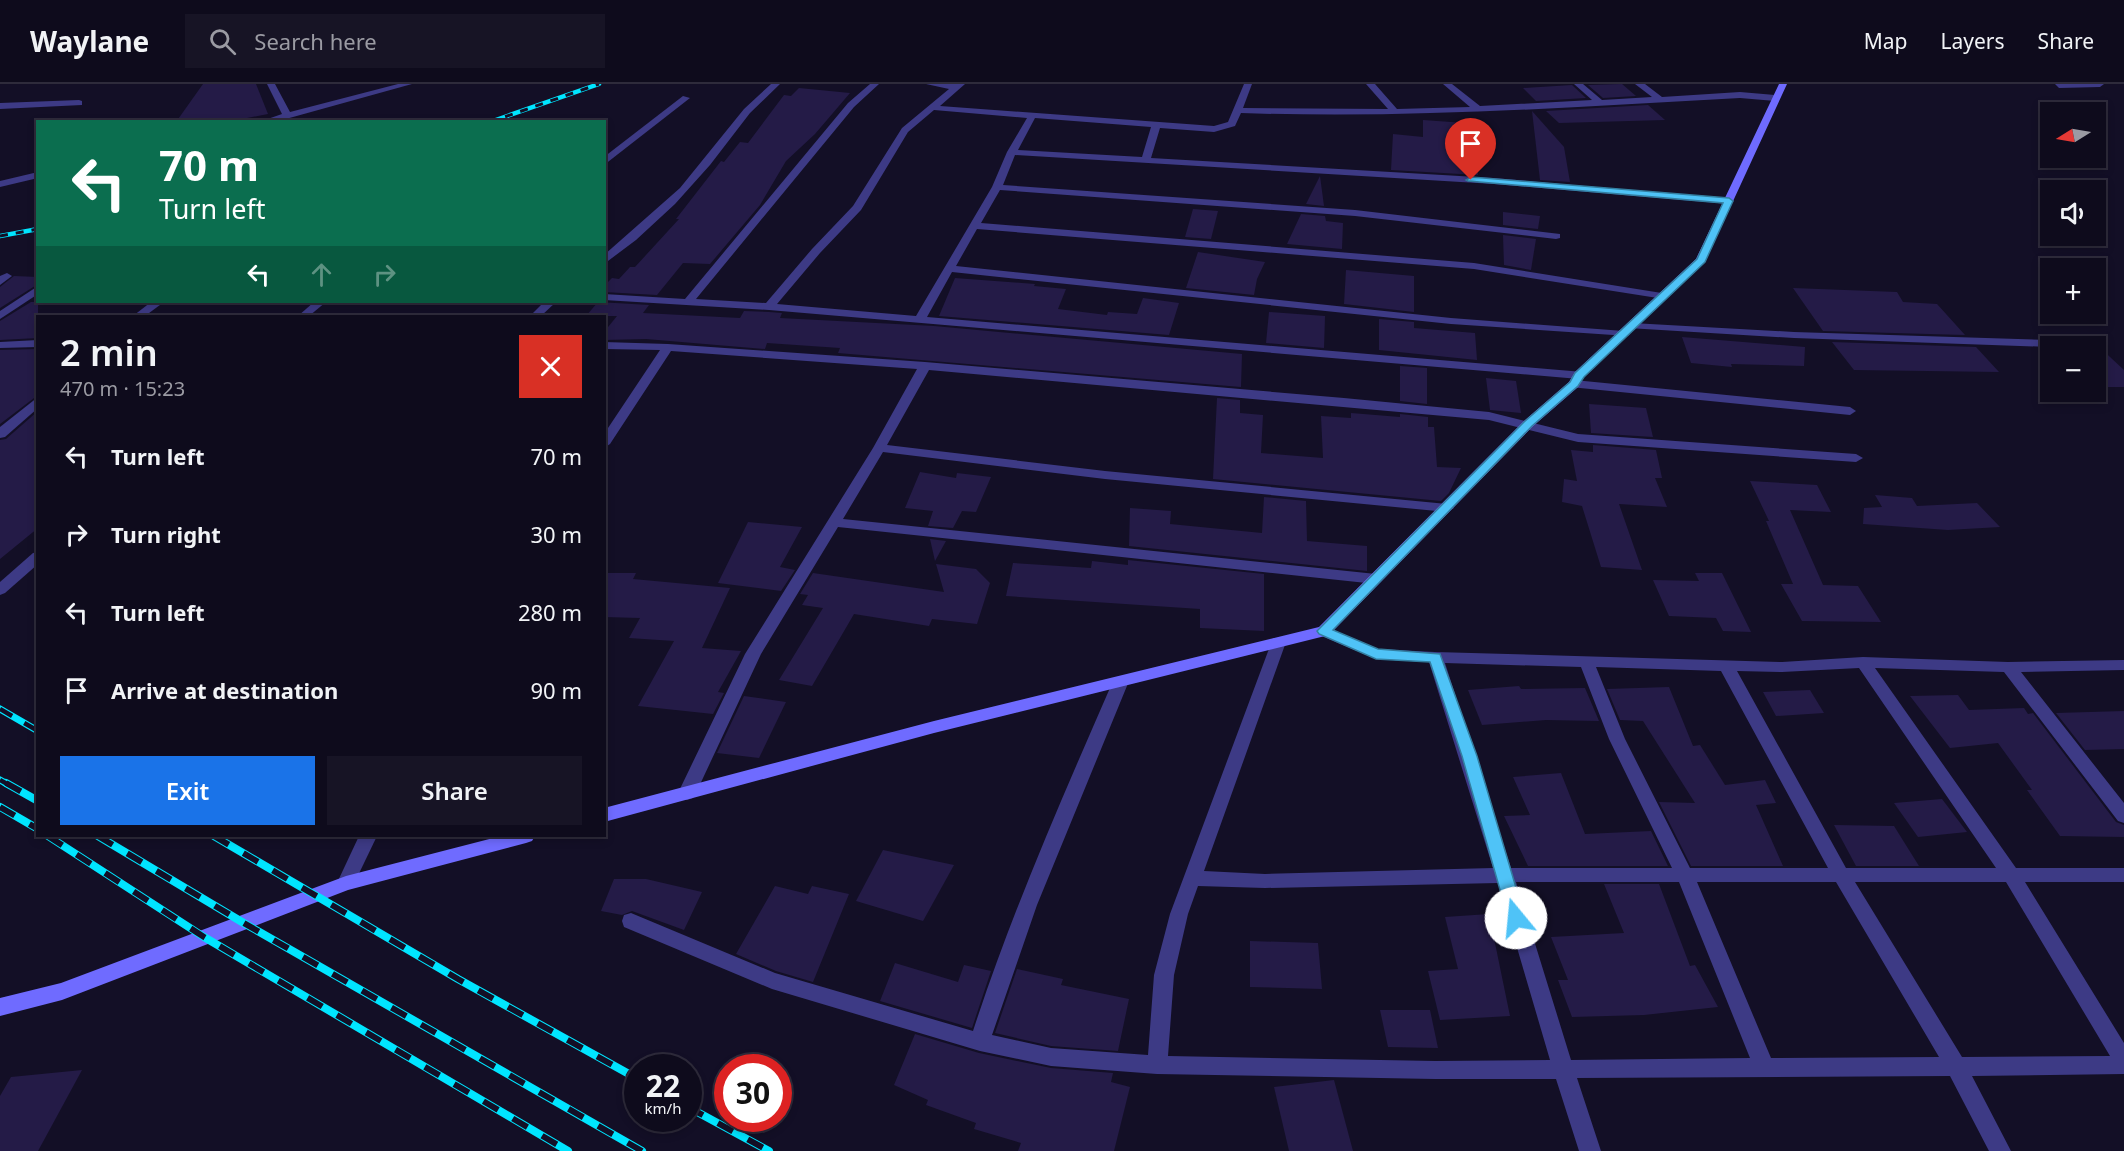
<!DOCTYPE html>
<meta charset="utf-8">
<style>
:root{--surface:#0e0b1c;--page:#171425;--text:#f1f3f6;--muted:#9b9ba3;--line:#2e2b3b;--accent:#1a73e8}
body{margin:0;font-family:"Noto Sans",sans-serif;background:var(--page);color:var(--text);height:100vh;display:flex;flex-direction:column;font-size:22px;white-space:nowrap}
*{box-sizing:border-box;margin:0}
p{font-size:20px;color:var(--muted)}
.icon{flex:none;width:33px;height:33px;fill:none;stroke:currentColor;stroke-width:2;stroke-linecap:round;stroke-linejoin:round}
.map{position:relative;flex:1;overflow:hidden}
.drawer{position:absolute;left:36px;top:231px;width:570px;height:522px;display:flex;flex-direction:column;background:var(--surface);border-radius:0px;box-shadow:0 3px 9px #0003,0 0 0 2px var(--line)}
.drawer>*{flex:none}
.guide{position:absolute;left:36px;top:36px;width:570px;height:183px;border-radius:0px;box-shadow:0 3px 9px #0003,0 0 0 2px var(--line);background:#0b6e4f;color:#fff;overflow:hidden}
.needle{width:39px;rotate:259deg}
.tools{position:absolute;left:2040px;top:18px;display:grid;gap:12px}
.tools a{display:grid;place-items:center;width:66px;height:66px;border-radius:0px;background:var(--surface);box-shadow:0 3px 9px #0003,0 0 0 2px var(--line);font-size:30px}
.speed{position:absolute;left:624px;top:970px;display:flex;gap:12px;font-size:30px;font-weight:700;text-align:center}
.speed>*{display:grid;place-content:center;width:78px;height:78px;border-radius:50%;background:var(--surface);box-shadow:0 3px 9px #0003,0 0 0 2px var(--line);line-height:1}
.speed small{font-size:15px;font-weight:400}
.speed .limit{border:9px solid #d22;background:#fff;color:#111}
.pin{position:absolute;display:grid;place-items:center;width:51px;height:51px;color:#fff;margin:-62px -26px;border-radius:50% 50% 50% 0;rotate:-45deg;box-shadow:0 0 6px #0007}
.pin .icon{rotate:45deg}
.me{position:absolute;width:66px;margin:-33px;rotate:343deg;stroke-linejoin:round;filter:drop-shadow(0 0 4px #0008)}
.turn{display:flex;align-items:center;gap:21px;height:126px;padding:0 24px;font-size:27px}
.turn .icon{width:78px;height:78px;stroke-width:2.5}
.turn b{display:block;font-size:42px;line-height:51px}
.lanes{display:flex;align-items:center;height:57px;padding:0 24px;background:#0003;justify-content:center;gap:30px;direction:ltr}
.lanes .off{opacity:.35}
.round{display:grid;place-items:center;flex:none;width:63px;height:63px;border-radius:0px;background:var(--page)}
.headline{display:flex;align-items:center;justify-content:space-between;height:102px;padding:0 24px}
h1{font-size:36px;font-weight:600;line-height:45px}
.cta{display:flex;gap:12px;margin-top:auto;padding:12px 24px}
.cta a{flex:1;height:69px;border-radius:0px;background:var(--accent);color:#fff;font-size:24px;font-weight:600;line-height:69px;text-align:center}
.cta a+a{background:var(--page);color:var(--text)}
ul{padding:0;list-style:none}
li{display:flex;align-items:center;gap:18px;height:78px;padding:0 24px}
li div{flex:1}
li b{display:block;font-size:22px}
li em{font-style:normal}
header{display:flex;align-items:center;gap:36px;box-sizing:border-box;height:84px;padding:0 30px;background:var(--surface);border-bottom:2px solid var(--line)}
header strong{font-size:28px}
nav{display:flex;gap:33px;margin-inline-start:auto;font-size:21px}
.search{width:420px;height:54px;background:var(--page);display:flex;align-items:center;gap:15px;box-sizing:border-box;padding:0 21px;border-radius:0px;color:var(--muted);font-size:22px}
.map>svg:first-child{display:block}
.building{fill:#241b47}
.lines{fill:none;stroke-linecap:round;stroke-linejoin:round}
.minor{fill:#3d3a85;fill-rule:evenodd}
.secondary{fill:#6f6bff;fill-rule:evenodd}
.rail-far2-casing{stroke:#00e5ff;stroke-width:4.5}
.rail-far1-casing{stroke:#00e5ff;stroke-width:7}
.rail-casing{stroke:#00e5ff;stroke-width:8}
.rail-far2{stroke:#130f26;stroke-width:3;stroke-dasharray:8;stroke-linecap:butt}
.rail-far1{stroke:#130f26;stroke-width:4.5;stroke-dasharray:14;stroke-linecap:butt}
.rail{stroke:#130f26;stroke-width:6;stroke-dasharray:17;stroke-linecap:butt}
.route{fill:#4fc3f7;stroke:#337fa1;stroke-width:1.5}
</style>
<header>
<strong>Waylane</strong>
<div class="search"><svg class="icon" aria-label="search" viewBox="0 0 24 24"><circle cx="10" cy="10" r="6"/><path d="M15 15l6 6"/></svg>Search here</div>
<nav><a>Map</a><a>Layers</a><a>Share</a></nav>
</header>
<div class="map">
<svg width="2124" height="1067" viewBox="0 0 2124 1067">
<rect width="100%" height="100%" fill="#130f26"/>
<!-- building -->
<g class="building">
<polygon points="203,0 256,0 268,30 227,38 176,38"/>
<polygon points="1622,0 1636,12 1603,14 1588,1"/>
<polygon points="1572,1 1586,14 1536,17 1523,4"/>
<polygon points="799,4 850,9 815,50 786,77 760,121 710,180 683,179 657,211 604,208 604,202 612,194 619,195 630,183 635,183 679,135 676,135 721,77 724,78 740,58 748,59 784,11 791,12"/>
<polygon points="1648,21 1665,36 1559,39 1546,27"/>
<polygon points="1532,27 1564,63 1570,98 1540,96"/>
<polygon points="1423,36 1479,40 1478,91 1391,86 1393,50 1423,53"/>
<polygon points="1320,92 1324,122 1306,120"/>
<polygon points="1193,125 1218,127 1211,155 1185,153"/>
<polygon points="1503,128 1540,132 1538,145 1503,141"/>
<polygon points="1301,130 1325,132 1326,137 1343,139 1342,165 1287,160"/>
<polygon points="1503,151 1536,155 1531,186 1504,181"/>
<polygon points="1198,168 1265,178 1257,195 1254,211 1186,204"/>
<polygon points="1346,186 1414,192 1414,228 1344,220"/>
<polygon points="14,192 38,193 38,200 0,224 0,203"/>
<polygon points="955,194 1035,200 1034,202 1066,205 1058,225 1107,231 1108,228 1137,230 1143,214 1179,219 1169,251 939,232"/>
<polygon points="1793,204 1897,208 1903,218 1937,220 1965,251 1823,247"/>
<polygon points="31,218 38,218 38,254 0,256 0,237"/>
<polygon points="598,218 649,221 643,229 740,234 744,227 769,228 782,229 780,234 934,242 1242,270 1241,303 838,269 840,264 767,259 765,265 646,255 604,256 604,248 617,232 586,232"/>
<polygon points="1269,228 1325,232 1324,264 1266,259"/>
<polygon points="1379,235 1414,238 1414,244 1475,249 1477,276 1379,266"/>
<polygon points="1682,253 1805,263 1804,282 1731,280 1732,283 1691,279"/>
<polygon points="1832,258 1976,263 1999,288 1854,286"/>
<polygon points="2096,260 2124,286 2124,303 2096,303"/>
<polygon points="38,265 38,311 0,340 0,266"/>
<polygon points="1400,282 1427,284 1427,320 1400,317"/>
<polygon points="1486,294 1516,297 1521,329 1490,326"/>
<polygon points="1217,314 1240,316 1240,329 1263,331 1261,369 1323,374 1321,332 1351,334 1351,329 1400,333 1400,330 1428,333 1428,343 1434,343 1437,383 1461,384 1449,409 1441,417 1213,395"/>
<polygon points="1589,320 1646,324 1653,353 1591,349"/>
<polygon points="38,327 38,444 0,475 0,356 6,355"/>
<polygon points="1593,361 1656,366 1662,394 1655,394 1667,423 1619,420 1642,486 1601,483 1582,422 1562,418 1564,395 1577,397 1571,366 1593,368"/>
<polygon points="920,388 956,394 957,389 991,393 976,428 962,427 953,444 928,442 933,427 905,424"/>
<polygon points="1750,397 1817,401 1831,428 1790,426 1823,501 1858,502 1881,538 1802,537 1781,500 1793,500 1766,437 1769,437"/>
<polygon points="1875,411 1912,414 1917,422 1977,419 2000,443 1948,446 1863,440 1864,424 1882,423"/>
<polygon points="1264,413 1306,417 1307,457 1367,462 1367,487 1129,462 1130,424 1171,427 1170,440 1262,449"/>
<polygon points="748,438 802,443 780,483 795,486 781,507 718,499"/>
<polygon points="930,455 946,457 935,477"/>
<polygon points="1128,476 1264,490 1264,547 1200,544 1200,525 1006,512 1013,479 1091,484 1092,477 1128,481"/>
<polygon points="936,480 976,485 990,499 977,540 932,535 929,542 854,530 812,602 779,596 823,524 802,521 808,511 800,510 813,489 944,508"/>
<polygon points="604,489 636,489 633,495 730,504 702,564 741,567 718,608 724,609 713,630 638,622 674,557 629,554 640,534 604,533"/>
<polygon points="1695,489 1722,489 1751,548 1723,547 1716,534 1669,532 1653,496 1699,497"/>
<polygon points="1519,602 1521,605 1585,604 1599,637 1546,636 1482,641 1468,606"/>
<polygon points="1669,603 1693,662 1700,661 1725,701 1765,696 1776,719 1756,721 1783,782 1691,782 1659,718 1695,719 1643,637 1620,636 1607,605"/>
<polygon points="1810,606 1824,629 1776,632 1763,608"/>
<polygon points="1958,611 1969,626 2024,624 2028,630 2033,629 2116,738 2124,741 2124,753 2060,752 2027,706 2032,706 1998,659 1950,664 1910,612"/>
<polygon points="744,612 786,618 759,674 717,669"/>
<polygon points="2124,627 2124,665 2085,666 2056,629"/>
<polygon points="1561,689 1585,750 1651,747 1668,782 1528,782 1504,732 1530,731 1513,693"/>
<polygon points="1942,715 1967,748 1918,753 1894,719"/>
<polygon points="1834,741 1894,742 1919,782 1856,782"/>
<polygon points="883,766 954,781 923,837 856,817"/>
<polygon points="614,795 646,795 702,808 684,846 632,827 622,831 601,827"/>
<polygon points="1604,800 1659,800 1690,882 1695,881 1718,923 1644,931 1572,933 1558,896 1568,896 1551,853 1624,849"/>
<polygon points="775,802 808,810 812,802 849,810 813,898 776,887 736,870"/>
<polygon points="1489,830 1510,932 1440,936 1428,887 1458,885 1445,833"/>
<polygon points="1250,857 1318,859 1322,905 1250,903"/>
<polygon points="895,879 958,898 964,881 991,887 972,944 880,917"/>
<polygon points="1017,885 1063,895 1061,901 1129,915 1118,967 1051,962 995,949"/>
<polygon points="1380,926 1430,926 1438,964 1388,963"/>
<polygon points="915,950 979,969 1051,984 1113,989 1111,998 1130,1003 1114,1067 1018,1067 1021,1059 974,1045 976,1039 926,1021 928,1016 894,1001"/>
<polygon points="82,986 38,1067 0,1067 0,1012 11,993"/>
<polygon points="1334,996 1353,1067 1289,1067 1274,1003"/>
</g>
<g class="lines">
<!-- minor -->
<g class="minor">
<polygon points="267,0 275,0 290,28 398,0 412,0 275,38 259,38 282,30"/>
<polygon points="771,0 780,0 750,29 710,81 675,120 636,156 604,180 604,171 680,104 744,25"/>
<path d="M 870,0 L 879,0 L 854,23 L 696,215 L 766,219 L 812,165 L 853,122 L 902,44 L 949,5 L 926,0 L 965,0 L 940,22 L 1214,42 L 1228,38 L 1244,0 L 1252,0 L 1243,24 L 1388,25 L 1366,0 L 1375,0 L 1397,25 L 1470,23 L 1443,0 L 1452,0 L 1480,22 L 1592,16 L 1574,0 L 1583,0 L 1602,16 L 1652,13 L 1635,0 L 1645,0 L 1662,13 L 1740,8 L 1775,11 L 1779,14 L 1775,17 L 1740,14 C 1574,23 1408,35 1241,29 L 1235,42 L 1214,48 L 1160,44 L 1151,74 L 1494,94 L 1732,115 L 1734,117 L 1729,120 L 1494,100 L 1015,71 L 1003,101 L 1355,126 L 1560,150 L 1560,154 L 1556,155 L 1355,132 L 1000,106 L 981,139 L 1474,179 L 1668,210 L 1670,212 L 1664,215 L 1474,185 L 977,145 L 956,182 L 1451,234 L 1624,247 L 1630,250 L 1628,252 L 1451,240 L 952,188 L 927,233 L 1583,288 L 1583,294 L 1579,295 L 769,226 L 604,216 L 604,210 L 685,215 L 848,19 ZM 934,26 L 1027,34 L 1007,68 L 992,103 L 916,232 L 777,220 L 820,169 L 861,126 L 908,48 ZM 1035,34 L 1151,43 L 1142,73 L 1018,66 Z"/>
<polygon points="2055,0 2104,0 2100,3 2059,4"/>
<polygon points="683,12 690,14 604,81 604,73"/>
<polygon points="79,16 82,17 82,21 0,25 0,19"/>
<polygon points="38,88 38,94 0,103 0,97"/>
<polygon points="7,189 12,192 0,201 0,192"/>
<polygon points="38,202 38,210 0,235 0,227"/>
<polygon points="151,218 164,218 145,232 133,232"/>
<polygon points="314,218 326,218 309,232 298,232"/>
<polygon points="544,218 556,218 541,232 530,232"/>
<polygon points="1632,239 1794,248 2082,257 2088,260 2086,262 2050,263 1794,254 1628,244 1628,240"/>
<polygon points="38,256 38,263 0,264 0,258"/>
<polygon points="604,258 668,260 925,278 1344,314 1489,328 1578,350 1856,370 1863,374 1856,378 1578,358 1489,336 929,286 887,361 1105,387 1447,420 1454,424 1447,428 1105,395 883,368 843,435 1376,490 1383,495 1376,500 838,443 761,570 696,709 693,714 687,716 681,714 678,709 745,570 873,364 917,285 671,267 610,360 604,364 604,350 660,266 604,265"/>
<polygon points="1574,296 1850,323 1856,327 1850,331 1570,303 1568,300"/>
<polygon points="38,313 38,324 5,353 0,354 0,343"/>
<polygon points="38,468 38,480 5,509 0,511 0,498 33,469"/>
<path d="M 1324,542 L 1378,565 L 1435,568 L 1782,578 L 1863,573 L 2008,578 L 2124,576 L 2124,586 L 2021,588 L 2124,719 L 2124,739 L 2118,737 L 2004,588 L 1875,584 L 2016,784 L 2124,784 L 2124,798 L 2025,798 L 2124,959 L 2124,990 L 1972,992 L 2011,1067 L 1989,1067 L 1950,992 L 1577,994 L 1601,1067 L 1579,1067 L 1556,995 L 1435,995 L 1157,990 L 1051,982 L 980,967 L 772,905 L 624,843 L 622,837 L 624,831 L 631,829 L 775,889 L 973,947 C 1012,827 1063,712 1113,597 L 1115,593 L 1127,593 L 1129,597 L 1037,821 L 992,951 L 1051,964 L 1148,971 L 1154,891 L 1170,830 L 1273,554 L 1283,554 L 1286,558 L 1204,787 L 1265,790 L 1493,784 L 1429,578 L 1376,575 L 1319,551 L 1316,547 L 1319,543 ZM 1445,579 L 1581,583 L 1609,655 L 1672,784 L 1511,784 ZM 1596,583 L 1721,587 L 1828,784 L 1690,784 L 1625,655 ZM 1859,584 L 1996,784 L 1846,784 L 1737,587 L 1782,588 ZM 1516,798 L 1679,798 L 1750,974 L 1571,976 ZM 1697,798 L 1836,798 L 1939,973 L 1771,974 ZM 1855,798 L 2006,798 L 2110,972 L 1962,973 ZM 1498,799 L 1550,976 L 1435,977 L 1168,972 L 1174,891 L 1188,830 L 1198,802 L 1265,804 Z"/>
<polygon points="359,752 377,752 352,804 346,806 340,804 337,799"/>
</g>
<!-- secondary -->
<g class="secondary">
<polygon points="1779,0 1787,0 1705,178 1584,293 1578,303 1532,343 1329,551 934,649 604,738 604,724 934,637 1319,543 1524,337 1569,298 1575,288 1696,175"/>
<polygon points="501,752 535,752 532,757 526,759 348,806 62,916 0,932 0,914 61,899 346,792"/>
</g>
<!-- rail-far2 casing -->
<g class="rail-far2-casing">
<g id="rail-far2">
<polyline points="490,38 599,0"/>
<polyline points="0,152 38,145"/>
</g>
</g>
<!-- rail-far1 casing -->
<g class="rail-far1-casing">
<g id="rail-far1">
<polyline points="0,625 38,647"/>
<polyline points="0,696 9,701"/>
</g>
</g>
<!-- rail casing -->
<g class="rail-casing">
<g id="rail">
<polyline points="6,699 38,717"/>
<polyline points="0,723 38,745"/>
<polyline points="48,752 204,853 568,1067"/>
<polyline points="98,752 242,838 642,1067"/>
<polyline points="214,752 458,895 638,995"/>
<polyline points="688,1023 769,1067"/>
</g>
</g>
<!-- rail-far2 -->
<use href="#rail-far2" class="rail-far2"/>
<!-- rail-far1 -->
<use href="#rail-far1" class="rail-far1"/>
<!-- rail -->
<use href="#rail" class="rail"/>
</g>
<!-- route -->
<polygon class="route" points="1471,93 1729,114 1733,117 1705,178 1584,293 1578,302 1532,342 1333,546 1378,565 1440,570 1477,672 1525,834 1522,839 1510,839 1508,834 1462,672 1430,578 1376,575 1319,550 1317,547 1524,338 1570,298 1575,289 1697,175 1723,119 1468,97 1466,96"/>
</svg>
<div class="tools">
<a><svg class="needle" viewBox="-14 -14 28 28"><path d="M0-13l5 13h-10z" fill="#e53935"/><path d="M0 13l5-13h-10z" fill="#9b9ba3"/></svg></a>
<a><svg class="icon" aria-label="sound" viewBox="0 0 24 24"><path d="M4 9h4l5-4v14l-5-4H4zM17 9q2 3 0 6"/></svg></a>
<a>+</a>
<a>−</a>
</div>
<div class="speed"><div>22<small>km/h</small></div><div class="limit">30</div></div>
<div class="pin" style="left:1471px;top:96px;background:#d93025"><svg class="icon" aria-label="arrive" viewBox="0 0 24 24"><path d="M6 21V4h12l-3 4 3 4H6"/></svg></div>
<svg class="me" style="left:1516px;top:834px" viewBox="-20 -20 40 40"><circle r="19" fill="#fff"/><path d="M0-13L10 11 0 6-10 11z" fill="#4fc3f7"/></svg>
<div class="guide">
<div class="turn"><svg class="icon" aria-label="left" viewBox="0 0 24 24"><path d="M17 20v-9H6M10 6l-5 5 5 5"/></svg><div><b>70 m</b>Turn left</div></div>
<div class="lanes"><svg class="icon" aria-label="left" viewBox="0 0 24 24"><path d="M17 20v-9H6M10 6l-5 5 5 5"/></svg><svg class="icon off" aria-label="ahead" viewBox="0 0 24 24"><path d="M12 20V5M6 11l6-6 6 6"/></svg><svg class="icon off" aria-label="right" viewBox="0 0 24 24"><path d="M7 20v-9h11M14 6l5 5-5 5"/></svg></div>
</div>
<section class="drawer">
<div class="headline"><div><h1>2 min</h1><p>470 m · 15:23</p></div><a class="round" style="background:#d93025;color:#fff"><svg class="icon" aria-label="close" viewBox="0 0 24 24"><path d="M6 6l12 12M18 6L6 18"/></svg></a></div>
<ul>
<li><svg class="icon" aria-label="left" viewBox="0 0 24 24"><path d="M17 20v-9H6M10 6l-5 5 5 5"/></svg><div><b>Turn left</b></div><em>70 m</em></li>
<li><svg class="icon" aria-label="right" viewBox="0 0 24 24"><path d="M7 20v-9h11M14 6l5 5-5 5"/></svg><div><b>Turn right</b></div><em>30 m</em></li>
<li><svg class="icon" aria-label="left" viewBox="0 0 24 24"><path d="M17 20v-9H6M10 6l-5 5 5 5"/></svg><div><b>Turn left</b></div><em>280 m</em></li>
<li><svg class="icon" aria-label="arrive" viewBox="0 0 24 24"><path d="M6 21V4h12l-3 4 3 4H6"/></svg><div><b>Arrive at destination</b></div><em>90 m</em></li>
</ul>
<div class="cta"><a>Exit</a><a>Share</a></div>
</section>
</div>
